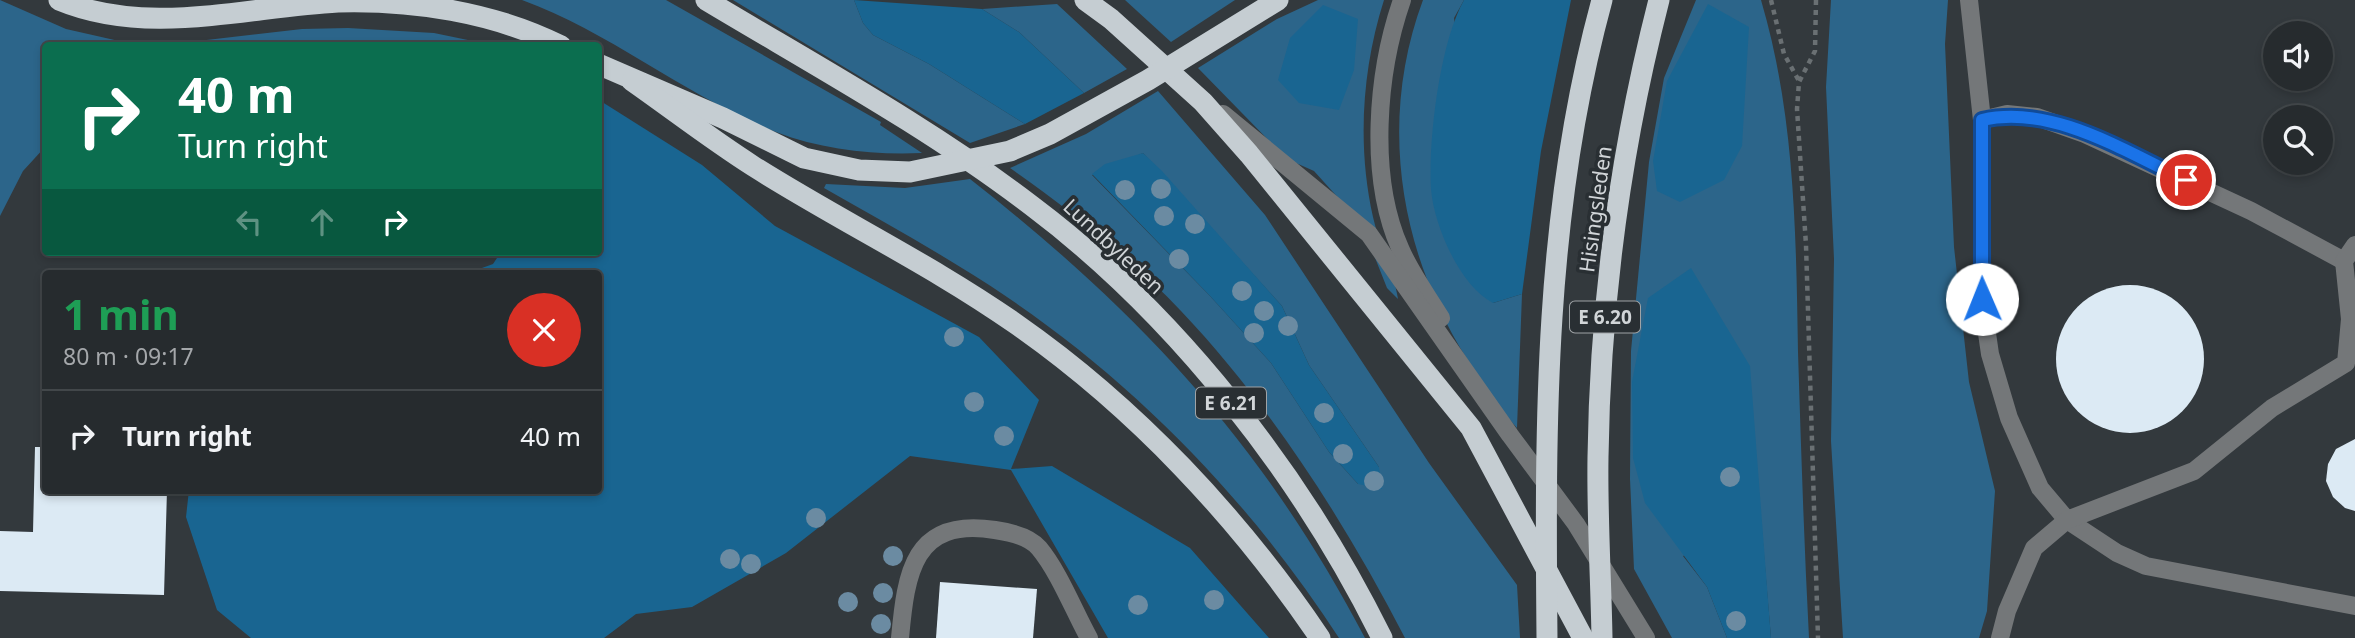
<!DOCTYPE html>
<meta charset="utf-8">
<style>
:root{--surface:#262b2e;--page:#2e3336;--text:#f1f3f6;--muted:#a4a7aa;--line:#42474a}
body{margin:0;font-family:"Noto Sans",sans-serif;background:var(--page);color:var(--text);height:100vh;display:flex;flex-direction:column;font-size:26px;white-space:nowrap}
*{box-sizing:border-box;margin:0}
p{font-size:23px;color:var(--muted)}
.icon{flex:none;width:38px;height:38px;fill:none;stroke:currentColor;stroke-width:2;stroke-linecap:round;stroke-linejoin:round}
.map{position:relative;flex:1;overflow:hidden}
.sheet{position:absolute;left:42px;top:270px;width:560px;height:224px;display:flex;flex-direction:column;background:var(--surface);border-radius:7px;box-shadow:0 4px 10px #0003,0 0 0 2px var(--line)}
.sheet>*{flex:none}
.hud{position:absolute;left:42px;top:42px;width:560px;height:214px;border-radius:7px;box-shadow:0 4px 10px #0003,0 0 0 2px var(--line);background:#0b6e4f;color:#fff;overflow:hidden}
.fabs{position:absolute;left:2263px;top:21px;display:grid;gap:14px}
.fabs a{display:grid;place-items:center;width:70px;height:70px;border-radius:50%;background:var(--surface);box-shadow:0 4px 10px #0003,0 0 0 2px var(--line);font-size:35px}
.pin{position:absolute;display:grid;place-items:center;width:60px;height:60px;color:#fff;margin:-30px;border:4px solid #fff;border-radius:50%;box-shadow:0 2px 7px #0007}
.me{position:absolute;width:77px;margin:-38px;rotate:359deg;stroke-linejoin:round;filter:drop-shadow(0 0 5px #0008)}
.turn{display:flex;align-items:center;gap:24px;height:147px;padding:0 21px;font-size:32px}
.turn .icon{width:91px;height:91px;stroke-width:2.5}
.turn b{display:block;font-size:49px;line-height:60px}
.lanes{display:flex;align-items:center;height:66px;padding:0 21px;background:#0003;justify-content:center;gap:35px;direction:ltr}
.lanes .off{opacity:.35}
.round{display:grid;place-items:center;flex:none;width:74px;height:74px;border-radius:37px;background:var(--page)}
.head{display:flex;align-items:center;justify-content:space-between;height:119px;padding:0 21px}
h1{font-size:42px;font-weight:700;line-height:52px;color:#1e9e55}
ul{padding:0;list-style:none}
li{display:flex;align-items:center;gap:21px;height:91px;padding:0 21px;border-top:2px solid var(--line)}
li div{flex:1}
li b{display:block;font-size:26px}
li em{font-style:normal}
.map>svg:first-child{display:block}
.green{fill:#2c658a;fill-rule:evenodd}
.forest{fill:#196591}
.building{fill:#dceaf4}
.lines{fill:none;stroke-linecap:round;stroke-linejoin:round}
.path{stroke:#6a7073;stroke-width:4.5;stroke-dasharray:5 5;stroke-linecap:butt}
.minor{stroke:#747779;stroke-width:18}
.highway{stroke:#c5cdd2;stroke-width:21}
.tree{fill:#6b8ba2}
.route-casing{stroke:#114b97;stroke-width:18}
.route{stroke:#1a73e8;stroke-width:12}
.labels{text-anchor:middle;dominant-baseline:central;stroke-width:7;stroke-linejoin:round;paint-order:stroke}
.shield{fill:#292f33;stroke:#9fa3a6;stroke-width:2}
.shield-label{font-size:19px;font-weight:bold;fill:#d1d5d8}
.street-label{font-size:21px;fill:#d1d5d8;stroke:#292f33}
</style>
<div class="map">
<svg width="2355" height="638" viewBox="0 0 2355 638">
<rect width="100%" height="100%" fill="#33393d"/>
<!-- green -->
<g class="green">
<polygon points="0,0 66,29 119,41 172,44 302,29 348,28 434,33 492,45 46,46 45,147 23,171 0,216"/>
<path d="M 522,0 L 666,0 L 881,122 L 880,125 L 922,153 C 873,155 823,150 776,132 C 687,97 612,33 522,0 Z"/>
<polygon points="733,0 854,0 863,23 873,35 929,64 1025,124 970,143"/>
<polygon points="1125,0 1235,0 1171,42"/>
<path d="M 1318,0 L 1384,0 C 1362,69 1357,146 1373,217 C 1379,245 1394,272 1398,299 L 1387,288 L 1366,235 L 1351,212 L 1314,171 L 1287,159 L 1198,68 L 1277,19 Z"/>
<path d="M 1423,0 L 1464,0 L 1454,18 L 1493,303 L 1522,294 L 1517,428 C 1498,407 1482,383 1467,359 C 1399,251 1378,121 1423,0 Z"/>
<path d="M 1696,0 L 1761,0 C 1795,115 1796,233 1798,352 C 1801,447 1804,543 1809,638 L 1771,638 L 1761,519 L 1683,556 L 1707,587 L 1727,638 L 1672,638 L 1634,569 L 1630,479 L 1631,351 L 1649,162 L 1664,78 Z"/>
<polygon points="1831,0 1948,0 1945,44 1954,247 1969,382 1995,491 1987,611 1979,638 1843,638 1831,441 1834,259 1826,87"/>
<polygon points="1057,4 1127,69 1084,93 1019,32 982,9"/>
<path d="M 1158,91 L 1265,215 L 1429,463 L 1517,585 L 1520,638 L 1405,638 C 1345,522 1271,406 1181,311 C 1131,258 1070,210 1010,168 L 1086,134 ZM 1143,153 L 1282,306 L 1309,365 L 1379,467 L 1358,484 L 1329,452 L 1271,363 L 1210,296 L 1092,175 Z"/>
<path d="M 970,179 C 1141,313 1263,444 1365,638 L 1339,638 C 1252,504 1139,386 1007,297 C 948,257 885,223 824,188 L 826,184 L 905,188 Z"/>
</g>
<!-- forest -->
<g class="forest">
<polygon points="854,0 982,9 1019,32 1084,93 1025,124 929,64 873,35 863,23"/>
<path d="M 1464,0 L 1571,0 L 1541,151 L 1522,294 L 1493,303 C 1460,286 1434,226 1431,189 C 1428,140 1440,42 1464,0 Z"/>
<polygon points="1708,4 1749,27 1742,146 1724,180 1680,202 1657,191 1653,161 1667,81"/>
<polygon points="1323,5 1358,19 1354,70 1339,110 1299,103 1278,80 1290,38"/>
<polygon points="599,100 702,165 775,226 979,337 1039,400 1011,469 1052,466 1190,548 1269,638 1108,638 1011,470 910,456 786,553 692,607 636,614 604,638 251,638 217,610 186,517 189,490 598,490 598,273 468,273 493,264 501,252 598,252"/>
<polygon points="1143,153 1162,171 1282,306 1309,365 1379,467 1382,489 1358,484 1329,452 1271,363 1210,296 1092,174 1105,164"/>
<polygon points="1691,268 1750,366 1771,638 1727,638 1707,587 1645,503 1633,458 1632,382 1648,298"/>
</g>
<!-- building -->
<g class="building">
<rect x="161" y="252" width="317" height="4"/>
<circle cx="2130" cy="359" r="74"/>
<polygon points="2355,439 2355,511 2345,508 2333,497 2326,481 2328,464 2336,449"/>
<polygon points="35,447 46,447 46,490 167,490 164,595 0,591 0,531 33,532"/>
<polygon points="940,582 1037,589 1033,638 936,638"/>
</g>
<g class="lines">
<!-- path -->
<g class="path">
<polyline points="1771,0 1784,54 1799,81"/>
<polyline points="1816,0 1815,51 1799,82 1797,109 1806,245 1818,638"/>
</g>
<!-- minor -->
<g class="minor">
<path d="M 1402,0 C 1377,72 1368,176 1400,248 C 1410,272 1427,295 1441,318"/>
<polyline points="1969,0 1982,120 1982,299 1990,354 2009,418 2040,488 2067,520 2117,553 2146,566 2355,606"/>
<polyline points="1223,114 1369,234 1510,435 1576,524 1646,638"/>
<polyline points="1982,120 2007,114 2037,117 2085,134 2251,211 2344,261"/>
<path d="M 900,638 C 906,573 913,517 995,530 C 1009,532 1030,537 1039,548 C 1059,572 1074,611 1089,638"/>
<polyline points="2000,638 2007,611 2034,548 2067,520 2194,471 2272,408 2346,363 2350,319 2344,261 2355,245"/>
</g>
<!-- highway -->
<g class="highway">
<path d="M 59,0 C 148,37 246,7 338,2 C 413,0 493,12 561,46"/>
<path d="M 706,0 C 816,66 930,128 1032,206 C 1177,315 1302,476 1382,638"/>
<polyline points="1085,0 1111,19 1203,102 1249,154 1471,428 1583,638"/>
<polyline points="598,64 723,118 804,158 859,170 910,172 1010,151 1050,134 1148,80 1278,0"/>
<path d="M 632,81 C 672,109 712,140 753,166 C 840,221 932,265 1016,324 C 1135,407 1239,518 1320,638"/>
<path d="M 1547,638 C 1545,421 1544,212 1602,0"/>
<path d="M 1602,638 C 1601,578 1597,517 1598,457 C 1600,304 1621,148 1659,0"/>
</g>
</g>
<!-- trees -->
<g class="tree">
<circle cx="1161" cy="189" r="10"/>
<circle cx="1125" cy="190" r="10"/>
<circle cx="1164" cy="216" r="10"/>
<circle cx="1195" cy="224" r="10"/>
<circle cx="1179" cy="259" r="10"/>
<circle cx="1242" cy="291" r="10"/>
<circle cx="1264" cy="311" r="10"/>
<circle cx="1288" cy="326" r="10"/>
<circle cx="1254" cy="333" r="10"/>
<circle cx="954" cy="337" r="10"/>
<circle cx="974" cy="402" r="10"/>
<circle cx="1324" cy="413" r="10"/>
<circle cx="1004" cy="436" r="10"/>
<circle cx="1343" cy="454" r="10"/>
<circle cx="1730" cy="477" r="10"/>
<circle cx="1374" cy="481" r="10"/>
<circle cx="816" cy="518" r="10"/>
<circle cx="893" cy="556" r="10"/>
<circle cx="730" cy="559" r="10"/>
<circle cx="751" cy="564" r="10"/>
<circle cx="883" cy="593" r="10"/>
<circle cx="1214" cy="600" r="10"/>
<circle cx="848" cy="602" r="10"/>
<circle cx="1138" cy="605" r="10"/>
<circle cx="1736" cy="621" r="10"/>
<circle cx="881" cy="624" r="10"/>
</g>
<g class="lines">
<!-- route casing -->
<g class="route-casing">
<path id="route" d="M 1982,299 L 1982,120 C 2052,104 2124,151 2186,180"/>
</g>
<!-- route -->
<use href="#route" class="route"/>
</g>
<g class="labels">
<!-- shield labels -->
<g class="shield">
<rect x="1570" y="301.5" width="70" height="31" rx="5"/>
<rect x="1196" y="387.5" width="70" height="31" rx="5"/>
</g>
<g class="shield-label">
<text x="1605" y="317">E 6.20</text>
<text x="1231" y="403">E 6.21</text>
</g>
<!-- street labels -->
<g class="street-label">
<text transform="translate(1595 209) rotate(-82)">Hisingsleden</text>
<text transform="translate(1114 246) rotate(43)">Lundbyleden</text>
</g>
</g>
</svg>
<div class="fabs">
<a><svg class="icon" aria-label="sound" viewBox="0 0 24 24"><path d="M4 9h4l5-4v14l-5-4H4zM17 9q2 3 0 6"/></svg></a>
<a><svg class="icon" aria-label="search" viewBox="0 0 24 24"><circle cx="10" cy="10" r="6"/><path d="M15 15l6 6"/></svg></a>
</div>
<div class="pin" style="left:2186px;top:180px;background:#d93025"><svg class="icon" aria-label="arrive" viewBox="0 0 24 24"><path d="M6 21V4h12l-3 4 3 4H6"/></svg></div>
<svg class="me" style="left:1982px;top:299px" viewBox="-20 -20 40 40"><circle r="19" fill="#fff"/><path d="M0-13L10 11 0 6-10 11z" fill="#1a73e8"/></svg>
<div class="hud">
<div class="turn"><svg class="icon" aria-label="right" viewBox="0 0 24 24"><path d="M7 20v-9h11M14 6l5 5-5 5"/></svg><div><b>40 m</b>Turn right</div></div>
<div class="lanes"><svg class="icon off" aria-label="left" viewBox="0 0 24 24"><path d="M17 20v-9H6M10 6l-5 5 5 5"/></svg><svg class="icon off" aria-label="ahead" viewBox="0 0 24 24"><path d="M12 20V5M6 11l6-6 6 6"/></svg><svg class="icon" aria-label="right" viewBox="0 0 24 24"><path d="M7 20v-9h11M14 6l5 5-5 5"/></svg></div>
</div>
<section class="sheet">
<div class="head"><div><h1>1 min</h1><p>80 m · 09:17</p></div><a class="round" style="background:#d93025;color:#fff"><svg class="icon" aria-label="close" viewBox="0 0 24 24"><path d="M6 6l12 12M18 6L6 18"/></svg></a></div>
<ul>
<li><svg class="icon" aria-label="right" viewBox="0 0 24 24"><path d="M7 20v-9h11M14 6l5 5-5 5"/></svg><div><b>Turn right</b></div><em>40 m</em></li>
</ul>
</section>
</div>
